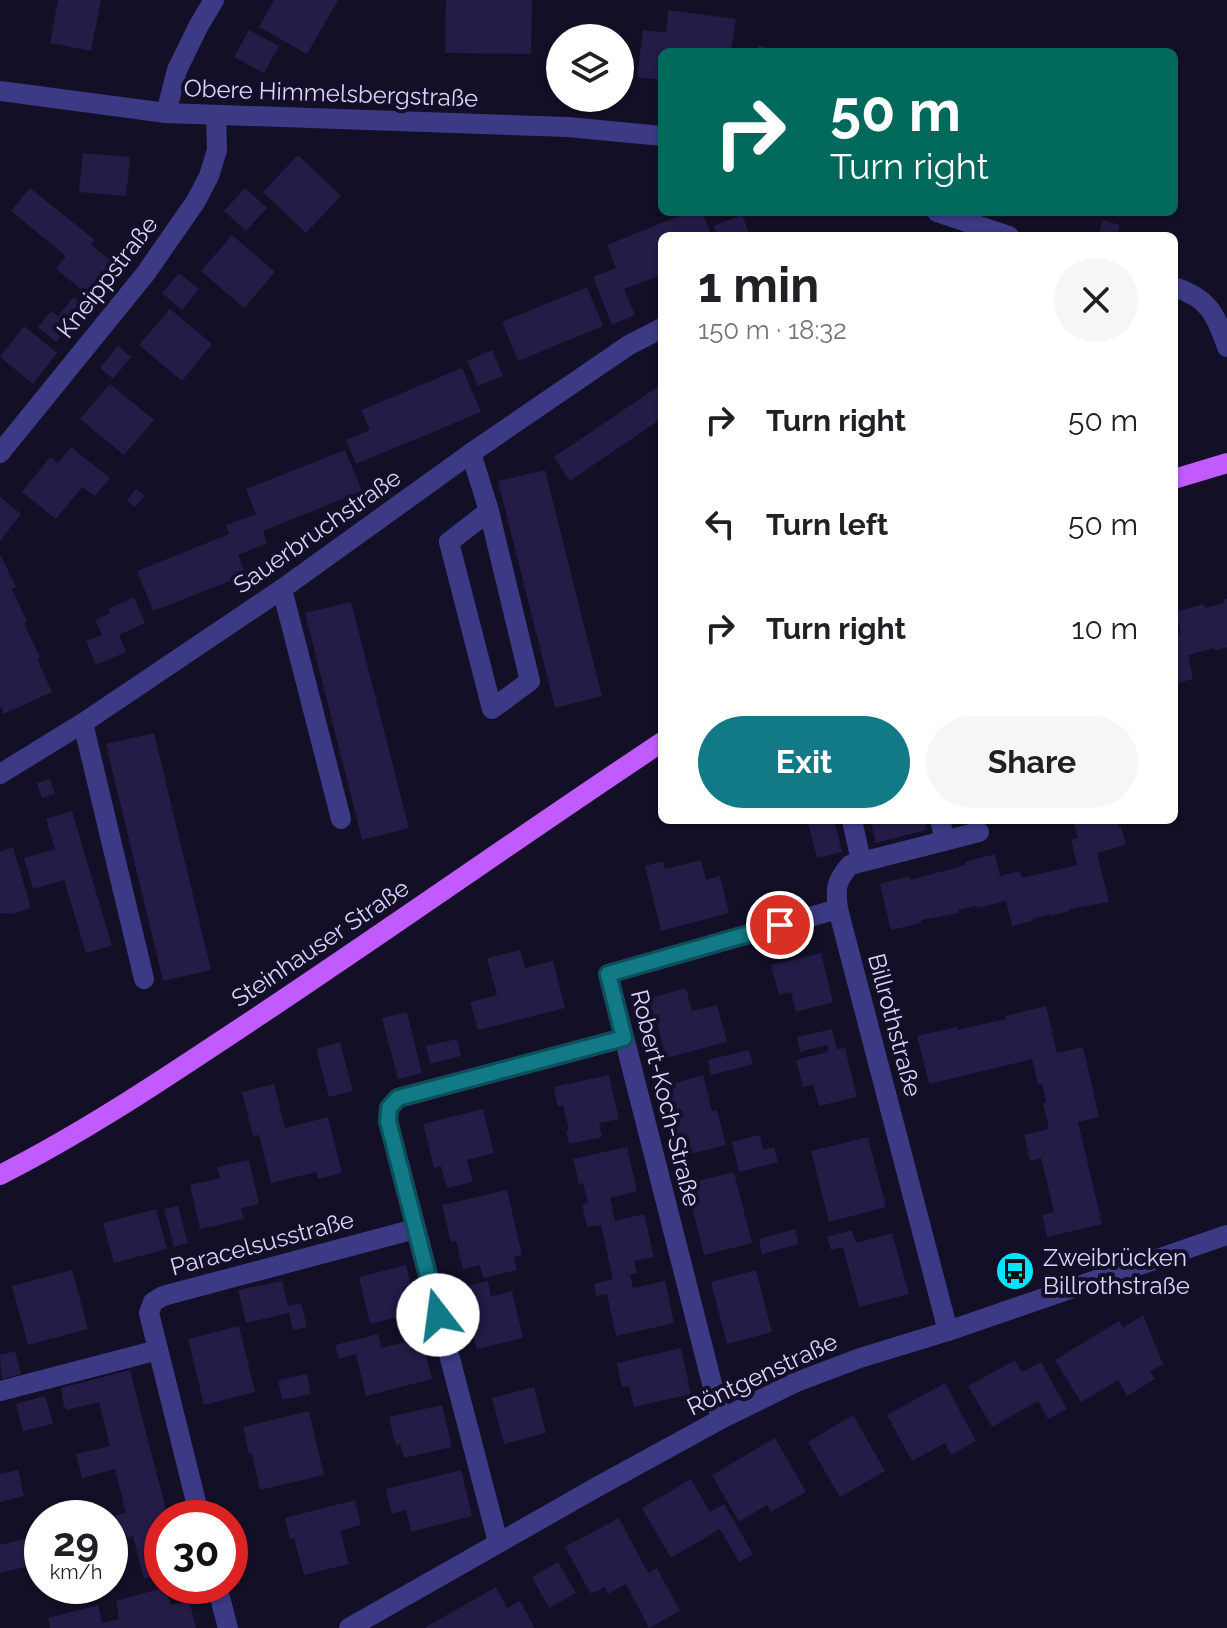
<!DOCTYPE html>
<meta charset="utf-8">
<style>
:root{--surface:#fff;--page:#f6f6f6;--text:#202124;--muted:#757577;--accent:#127987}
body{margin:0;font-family:Raleway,sans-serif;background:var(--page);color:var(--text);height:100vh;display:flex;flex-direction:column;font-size:30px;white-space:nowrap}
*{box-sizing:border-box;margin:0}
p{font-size:26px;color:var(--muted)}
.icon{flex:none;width:44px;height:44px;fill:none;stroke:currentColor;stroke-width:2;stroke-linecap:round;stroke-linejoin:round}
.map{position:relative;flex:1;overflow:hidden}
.drawer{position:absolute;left:658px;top:232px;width:520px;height:592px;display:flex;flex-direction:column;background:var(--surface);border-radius:12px;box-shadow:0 2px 6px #0004}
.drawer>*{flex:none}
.guide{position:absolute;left:658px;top:48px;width:520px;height:168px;border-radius:12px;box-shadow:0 2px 6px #0004;background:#00695c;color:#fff;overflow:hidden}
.fabs{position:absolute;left:546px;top:24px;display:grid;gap:16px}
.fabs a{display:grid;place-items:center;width:88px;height:88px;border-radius:50%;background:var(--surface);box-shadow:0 2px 6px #0004;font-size:40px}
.speed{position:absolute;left:24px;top:1500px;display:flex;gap:16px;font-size:40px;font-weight:700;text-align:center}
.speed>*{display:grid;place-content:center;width:104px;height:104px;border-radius:50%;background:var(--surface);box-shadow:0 2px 6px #0004;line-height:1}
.speed small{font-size:20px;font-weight:400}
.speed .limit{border:12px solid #d22;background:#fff;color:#111}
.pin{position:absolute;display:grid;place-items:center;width:68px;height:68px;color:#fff;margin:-34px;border:4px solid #fff;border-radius:50%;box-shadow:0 2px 8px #0007}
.me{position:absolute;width:88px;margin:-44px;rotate:345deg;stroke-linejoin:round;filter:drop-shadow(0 0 6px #0008)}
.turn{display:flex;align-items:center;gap:28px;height:168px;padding:0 40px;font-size:36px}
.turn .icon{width:104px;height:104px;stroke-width:2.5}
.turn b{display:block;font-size:56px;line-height:68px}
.round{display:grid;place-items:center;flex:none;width:84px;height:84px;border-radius:42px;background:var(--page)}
.head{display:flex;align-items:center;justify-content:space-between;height:136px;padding:0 40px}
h1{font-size:48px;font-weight:700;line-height:60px}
.action{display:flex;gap:16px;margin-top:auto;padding:16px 40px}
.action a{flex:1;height:92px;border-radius:48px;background:var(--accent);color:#fff;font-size:32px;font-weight:700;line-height:92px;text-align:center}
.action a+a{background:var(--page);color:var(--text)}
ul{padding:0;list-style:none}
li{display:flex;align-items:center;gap:24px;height:104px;padding:0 40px}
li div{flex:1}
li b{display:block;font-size:30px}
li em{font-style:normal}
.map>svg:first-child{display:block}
.building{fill:#241b47}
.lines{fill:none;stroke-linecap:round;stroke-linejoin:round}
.minor{stroke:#3d3a85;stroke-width:20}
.major{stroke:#c25bff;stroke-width:20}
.route-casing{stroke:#0c4f58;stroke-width:20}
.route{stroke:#127987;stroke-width:14}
.labels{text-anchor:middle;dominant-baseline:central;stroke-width:8;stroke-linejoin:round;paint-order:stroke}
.street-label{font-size:24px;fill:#d9d4ff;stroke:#130f26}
.poi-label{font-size:24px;fill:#d9d4ff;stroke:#130f26;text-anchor:start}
</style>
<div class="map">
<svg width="1227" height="1628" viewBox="0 0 1227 1628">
<rect width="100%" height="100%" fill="#130f26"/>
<!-- building -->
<g class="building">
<polygon points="58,0 101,0 91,51 50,43"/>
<polygon points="274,0 338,0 307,54 259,27"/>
<polygon points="446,0 532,0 531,54 445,53"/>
<polygon points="668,10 736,19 731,52 662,52 662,80 637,77 643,30 666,33"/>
<polygon points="249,30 279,46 264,73 234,57"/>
<polygon points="758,45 779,51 779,52 756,52"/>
<polygon points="83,153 130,157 126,196 79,192"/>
<polygon points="298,155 341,196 306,233 263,192"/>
<polygon points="30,188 95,240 91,245 120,268 94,300 56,269 66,256 11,211"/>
<polygon points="245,188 267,208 246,231 224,211"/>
<polygon points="689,212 702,212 712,236 662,236 662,275 624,289 635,315 612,325 593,277 616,268 607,245"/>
<polygon points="742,215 750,236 717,236 713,226"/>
<polygon points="1103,220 1120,225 1117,236 1107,236 1099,233"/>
<polygon points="232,235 275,272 244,308 201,271"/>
<polygon points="179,273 199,289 182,310 162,293"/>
<polygon points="587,287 603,326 518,361 502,322"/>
<polygon points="74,297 92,312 76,331 70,326 56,342 38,327 51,311 58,316"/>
<polygon points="170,309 212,344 182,381 139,345"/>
<polygon points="24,326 57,353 33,384 0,357"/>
<polygon points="118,346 131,357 113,379 100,368"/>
<polygon points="492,350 503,376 478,386 467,361"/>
<polygon points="462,368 481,412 356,464 346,440 370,430 361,410"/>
<polygon points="110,384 154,420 124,455 80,419"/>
<polygon points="662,384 662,418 570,481 554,457"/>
<polygon points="71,447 110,478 95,496 82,487 56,519 22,492 50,457 58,463"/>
<polygon points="345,450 362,491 263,531 267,543 238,555 246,575 153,611 137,571 229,534 226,525 256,514 246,489"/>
<polygon points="545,470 602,696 555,708 498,481"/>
<polygon points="136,489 145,496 135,507 127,500"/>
<polygon points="0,497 21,514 0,541"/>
<polygon points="0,554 16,587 12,589 27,622 24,624 40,657 37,659 52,692 4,714 0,705"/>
<polygon points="134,597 145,623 119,635 126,652 96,665 86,641 102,635 95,620 110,613 108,609"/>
<polygon points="1224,599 1227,599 1227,647 1215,651 1215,648 1188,655 1193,679 1174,684 1174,635 1181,633 1175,612 1204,604 1205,608 1224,603"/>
<polygon points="351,602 409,828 362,840 305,613"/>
<polygon points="154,733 211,970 163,981 106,744"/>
<polygon points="50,779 55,794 42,798 37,783"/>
<polygon points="72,811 112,946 86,953 64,880 33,889 24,858 55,849 46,819"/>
<polygon points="807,820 834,820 842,852 817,858"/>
<polygon points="870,820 924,820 927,830 876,843"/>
<polygon points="1073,820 1117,820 1119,827 1121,827 1126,845 1097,853 1109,902 1070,909 1070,911 1051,916 1050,914 1033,919 1033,921 1012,926 1006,901 977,908 976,906 958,910 959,913 921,920 921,923 891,930 880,884 909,876 910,880 966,865 965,862 995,854 1000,876 1020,871 1022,878 1077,865 1071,839 1078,838"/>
<polygon points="13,847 31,908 12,914 0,913 0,852"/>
<polygon points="701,860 706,880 720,876 729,913 661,931 645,866 663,861 665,869"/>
<polygon points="520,950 525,968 553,961 565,1008 478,1030 470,1002 497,995 487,958"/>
<polygon points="821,953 833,1002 796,1012 791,992 779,995 771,965"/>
<polygon points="686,988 692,1011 717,1005 727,1042 666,1058 657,1022 652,1023 646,999"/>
<polygon points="1046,1006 1057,1053 1083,1047 1099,1117 1078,1122 1102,1224 1047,1237 1042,1215 1054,1212 1041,1158 1030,1161 1024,1135 1049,1129 1043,1103 1046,1102 1042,1083 1038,1084 1032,1059 929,1084 917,1036 957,1027 957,1030 1006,1019 1006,1016"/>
<polygon points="407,1012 422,1073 398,1079 382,1018"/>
<polygon points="832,1029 837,1049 845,1048 857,1097 819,1106 813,1085 803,1087 796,1060 828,1052 827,1045 800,1052 797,1037"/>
<polygon points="457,1039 461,1056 430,1064 426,1046"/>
<polygon points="340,1042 353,1091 329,1097 316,1049"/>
<polygon points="749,1050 753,1064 711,1075 708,1060"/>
<polygon points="609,1075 619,1119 599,1123 602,1137 569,1144 566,1131 569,1130 563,1105 558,1107 554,1087"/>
<polygon points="703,1075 712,1111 717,1110 726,1145 687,1155 683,1140 679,1140 674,1120 670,1122 664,1102 669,1100 665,1086"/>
<polygon points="274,1084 285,1128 328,1117 342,1173 318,1179 316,1172 271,1183 259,1135 253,1136 242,1092"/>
<polygon points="483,1109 494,1153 467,1160 473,1182 447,1188 441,1166 434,1168 423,1124"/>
<polygon points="760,1135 763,1150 774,1147 778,1162 739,1172 732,1142"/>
<polygon points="868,1137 886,1207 829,1222 811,1151"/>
<polygon points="627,1147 637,1191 610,1198 615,1221 644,1214 654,1257 634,1261 637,1273 630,1275 633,1288 665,1281 674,1323 616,1336 607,1294 596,1296 594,1284 613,1279 601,1225 587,1227 582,1204 588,1203 583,1183 579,1184 573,1159"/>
<polygon points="249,1160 259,1204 241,1208 244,1219 200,1229 190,1185 220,1178 217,1167"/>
<polygon points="734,1172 752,1243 704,1255 686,1184"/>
<polygon points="507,1190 522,1255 514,1257 517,1270 483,1278 480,1265 463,1269 456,1241 451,1242 442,1205"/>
<polygon points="178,1206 188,1243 174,1247 164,1209"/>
<polygon points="156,1209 167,1249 114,1263 103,1223"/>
<polygon points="795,1229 799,1244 762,1254 759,1239"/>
<polygon points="852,1230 856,1243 892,1233 909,1294 859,1307 843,1247 831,1250 827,1237"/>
<polygon points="406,1265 418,1312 370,1324 359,1277"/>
<polygon points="72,1270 88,1329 28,1345 12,1286"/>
<polygon points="756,1270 772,1332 727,1344 711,1282"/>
<polygon points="282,1281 288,1306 301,1303 307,1327 293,1330 289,1313 246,1323 238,1290"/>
<polygon points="488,1281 491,1297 512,1291 523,1338 477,1349 461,1288"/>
<polygon points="1143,1315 1163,1364 1150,1372 1155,1379 1127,1396 1118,1380 1081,1402 1055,1360 1119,1321 1123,1328"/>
<polygon points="239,1326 255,1392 204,1405 188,1339"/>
<polygon points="378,1334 381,1348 422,1338 432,1379 366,1396 356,1354 339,1359 335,1345"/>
<polygon points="681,1348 691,1394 634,1407 629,1386 622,1387 617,1363"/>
<polygon points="15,1351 21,1374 2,1379 0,1355"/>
<polygon points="1015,1360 1022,1372 1041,1362 1067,1409 1048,1419 1038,1401 992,1427 968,1386"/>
<polygon points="130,1370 168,1518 162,1518 162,1574 144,1579 133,1536 110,1542 110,1517 126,1513 115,1469 82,1478 76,1454 110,1446 99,1402 67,1410 66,1407 64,1407 61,1388"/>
<polygon points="307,1374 311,1394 282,1400 278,1380"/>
<polygon points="945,1383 976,1441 951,1455 945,1443 912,1461 887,1415"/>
<polygon points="534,1387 546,1433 504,1444 492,1398"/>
<polygon points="45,1396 53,1424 23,1431 16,1404"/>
<polygon points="442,1405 452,1447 404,1458 400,1444 396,1446 389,1417"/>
<polygon points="309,1411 324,1475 260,1490 252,1454 249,1454 243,1427"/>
<polygon points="853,1415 885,1471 840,1497 808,1442"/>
<polygon points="775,1438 806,1492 771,1512 767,1505 739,1522 712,1475"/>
<polygon points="18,1470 24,1496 0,1502 0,1474"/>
<polygon points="461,1470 472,1516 411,1532 406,1510 392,1514 386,1489"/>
<polygon points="691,1479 710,1512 724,1504 753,1554 739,1562 720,1529 671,1558 642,1508"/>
<polygon points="355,1500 361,1525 340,1531 349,1564 304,1575 294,1538 290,1539 285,1518"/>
<polygon points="619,1518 648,1573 657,1568 680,1611 649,1628 626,1584 608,1594 605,1587 591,1594 565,1547"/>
<polygon points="35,1536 42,1563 0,1573 0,1545"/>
<polygon points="558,1562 576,1593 549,1608 532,1577"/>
<polygon points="166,1587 171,1605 189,1600 196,1628 50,1628 48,1618 98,1605 102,1623 119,1619 116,1601"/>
<polygon points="496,1587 507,1608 520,1601 535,1628 424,1628"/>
</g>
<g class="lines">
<!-- minor -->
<g class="minor">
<polyline points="0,91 166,113 568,127 662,136"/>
<polyline points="166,113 177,70 199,25 214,0"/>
<polyline points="937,212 1009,236"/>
<path d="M 1174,287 C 1209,298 1216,315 1227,347"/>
<polyline points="0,453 146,273 196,201 209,176 217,150 216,115"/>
<polyline points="471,453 489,511 530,681 492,709 449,542 489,511"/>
<polyline points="282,589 341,819"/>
<polyline points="83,723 144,979"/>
<polyline points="0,774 83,723 282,589 471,453 629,345 662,328"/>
<polyline points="852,820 861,861"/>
<polyline points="940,820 945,841"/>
<path d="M 948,1331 L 838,909 C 835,888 836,881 850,865 L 979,832"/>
<polyline points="0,1391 158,1350"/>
<polyline points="721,1419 608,974 838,909"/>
<polyline points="200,1518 149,1313 153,1302 163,1296 415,1229"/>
<polyline points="498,1542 388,1121 389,1108 398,1098 624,1038"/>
<polyline points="217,1586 228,1628"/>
<polyline points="349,1628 597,1487 721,1419 794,1383 860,1358 948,1331 1227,1235"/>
</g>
<!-- major -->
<g class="major">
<polyline points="1174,479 1227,463"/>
<path d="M 0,1175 C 89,1130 171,1074 254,1019 C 391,928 525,833 662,742"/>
</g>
</g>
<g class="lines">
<!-- route casing -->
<g class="route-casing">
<polyline id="route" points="438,1315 388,1121 389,1108 398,1098 624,1038 608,974 780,925"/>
</g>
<!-- route -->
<use href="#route" class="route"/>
</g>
<!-- icons -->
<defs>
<g id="bus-disc" transform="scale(2)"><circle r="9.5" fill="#00e5ff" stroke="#130f26"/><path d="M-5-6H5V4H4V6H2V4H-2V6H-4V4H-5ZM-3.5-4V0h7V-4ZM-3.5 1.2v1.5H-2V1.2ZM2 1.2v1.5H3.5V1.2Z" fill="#111"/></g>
</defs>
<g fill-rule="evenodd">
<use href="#bus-disc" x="1015" y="1271"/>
</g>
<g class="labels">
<!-- street labels -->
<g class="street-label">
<text transform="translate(331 93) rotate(2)">Obere Himmelsbergstraße</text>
<text transform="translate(107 277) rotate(-52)">Kneippstraße</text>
<text transform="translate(317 531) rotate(-35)">Sauerbruchstraße</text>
<text transform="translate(320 943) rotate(-34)">Steinhauser Straße</text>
<text transform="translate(895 1025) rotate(75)">Billrothstraße</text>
<text transform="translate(666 1098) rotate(76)">Robert-Koch-Straße</text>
<text transform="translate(262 1243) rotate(-15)">Paracelsusstraße</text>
<text transform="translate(762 1374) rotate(-25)">Röntgenstraße</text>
</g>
<!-- poi labels -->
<g class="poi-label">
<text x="1043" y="1257">Zweibrücken<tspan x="1043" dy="28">Billrothstraße</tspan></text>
</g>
</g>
</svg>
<div class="fabs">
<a><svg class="icon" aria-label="layers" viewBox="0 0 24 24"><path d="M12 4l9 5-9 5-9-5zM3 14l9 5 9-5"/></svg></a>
</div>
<div class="speed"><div>29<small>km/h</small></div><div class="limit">30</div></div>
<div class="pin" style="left:780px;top:925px;background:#d93025"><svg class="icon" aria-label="arrive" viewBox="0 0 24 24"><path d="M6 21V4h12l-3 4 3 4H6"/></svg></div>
<svg class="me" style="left:438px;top:1315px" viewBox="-20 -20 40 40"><circle r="19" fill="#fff"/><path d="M0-13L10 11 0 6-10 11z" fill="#127987"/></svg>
<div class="guide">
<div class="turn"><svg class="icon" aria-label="right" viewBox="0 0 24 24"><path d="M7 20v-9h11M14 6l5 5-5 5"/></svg><div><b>50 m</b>Turn right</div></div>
</div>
<section class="drawer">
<div class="head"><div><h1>1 min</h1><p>150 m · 18:32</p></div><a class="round"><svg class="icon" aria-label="close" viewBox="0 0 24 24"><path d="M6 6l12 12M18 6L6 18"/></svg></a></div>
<ul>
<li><svg class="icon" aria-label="right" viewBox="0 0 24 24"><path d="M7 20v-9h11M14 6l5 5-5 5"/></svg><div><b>Turn right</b></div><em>50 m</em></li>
<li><svg class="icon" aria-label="left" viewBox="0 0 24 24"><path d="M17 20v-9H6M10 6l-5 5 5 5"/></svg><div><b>Turn left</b></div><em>50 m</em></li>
<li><svg class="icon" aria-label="right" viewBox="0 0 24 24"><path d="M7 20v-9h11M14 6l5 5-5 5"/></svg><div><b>Turn right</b></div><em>10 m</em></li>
</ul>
<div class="action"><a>Exit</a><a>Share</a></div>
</section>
</div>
